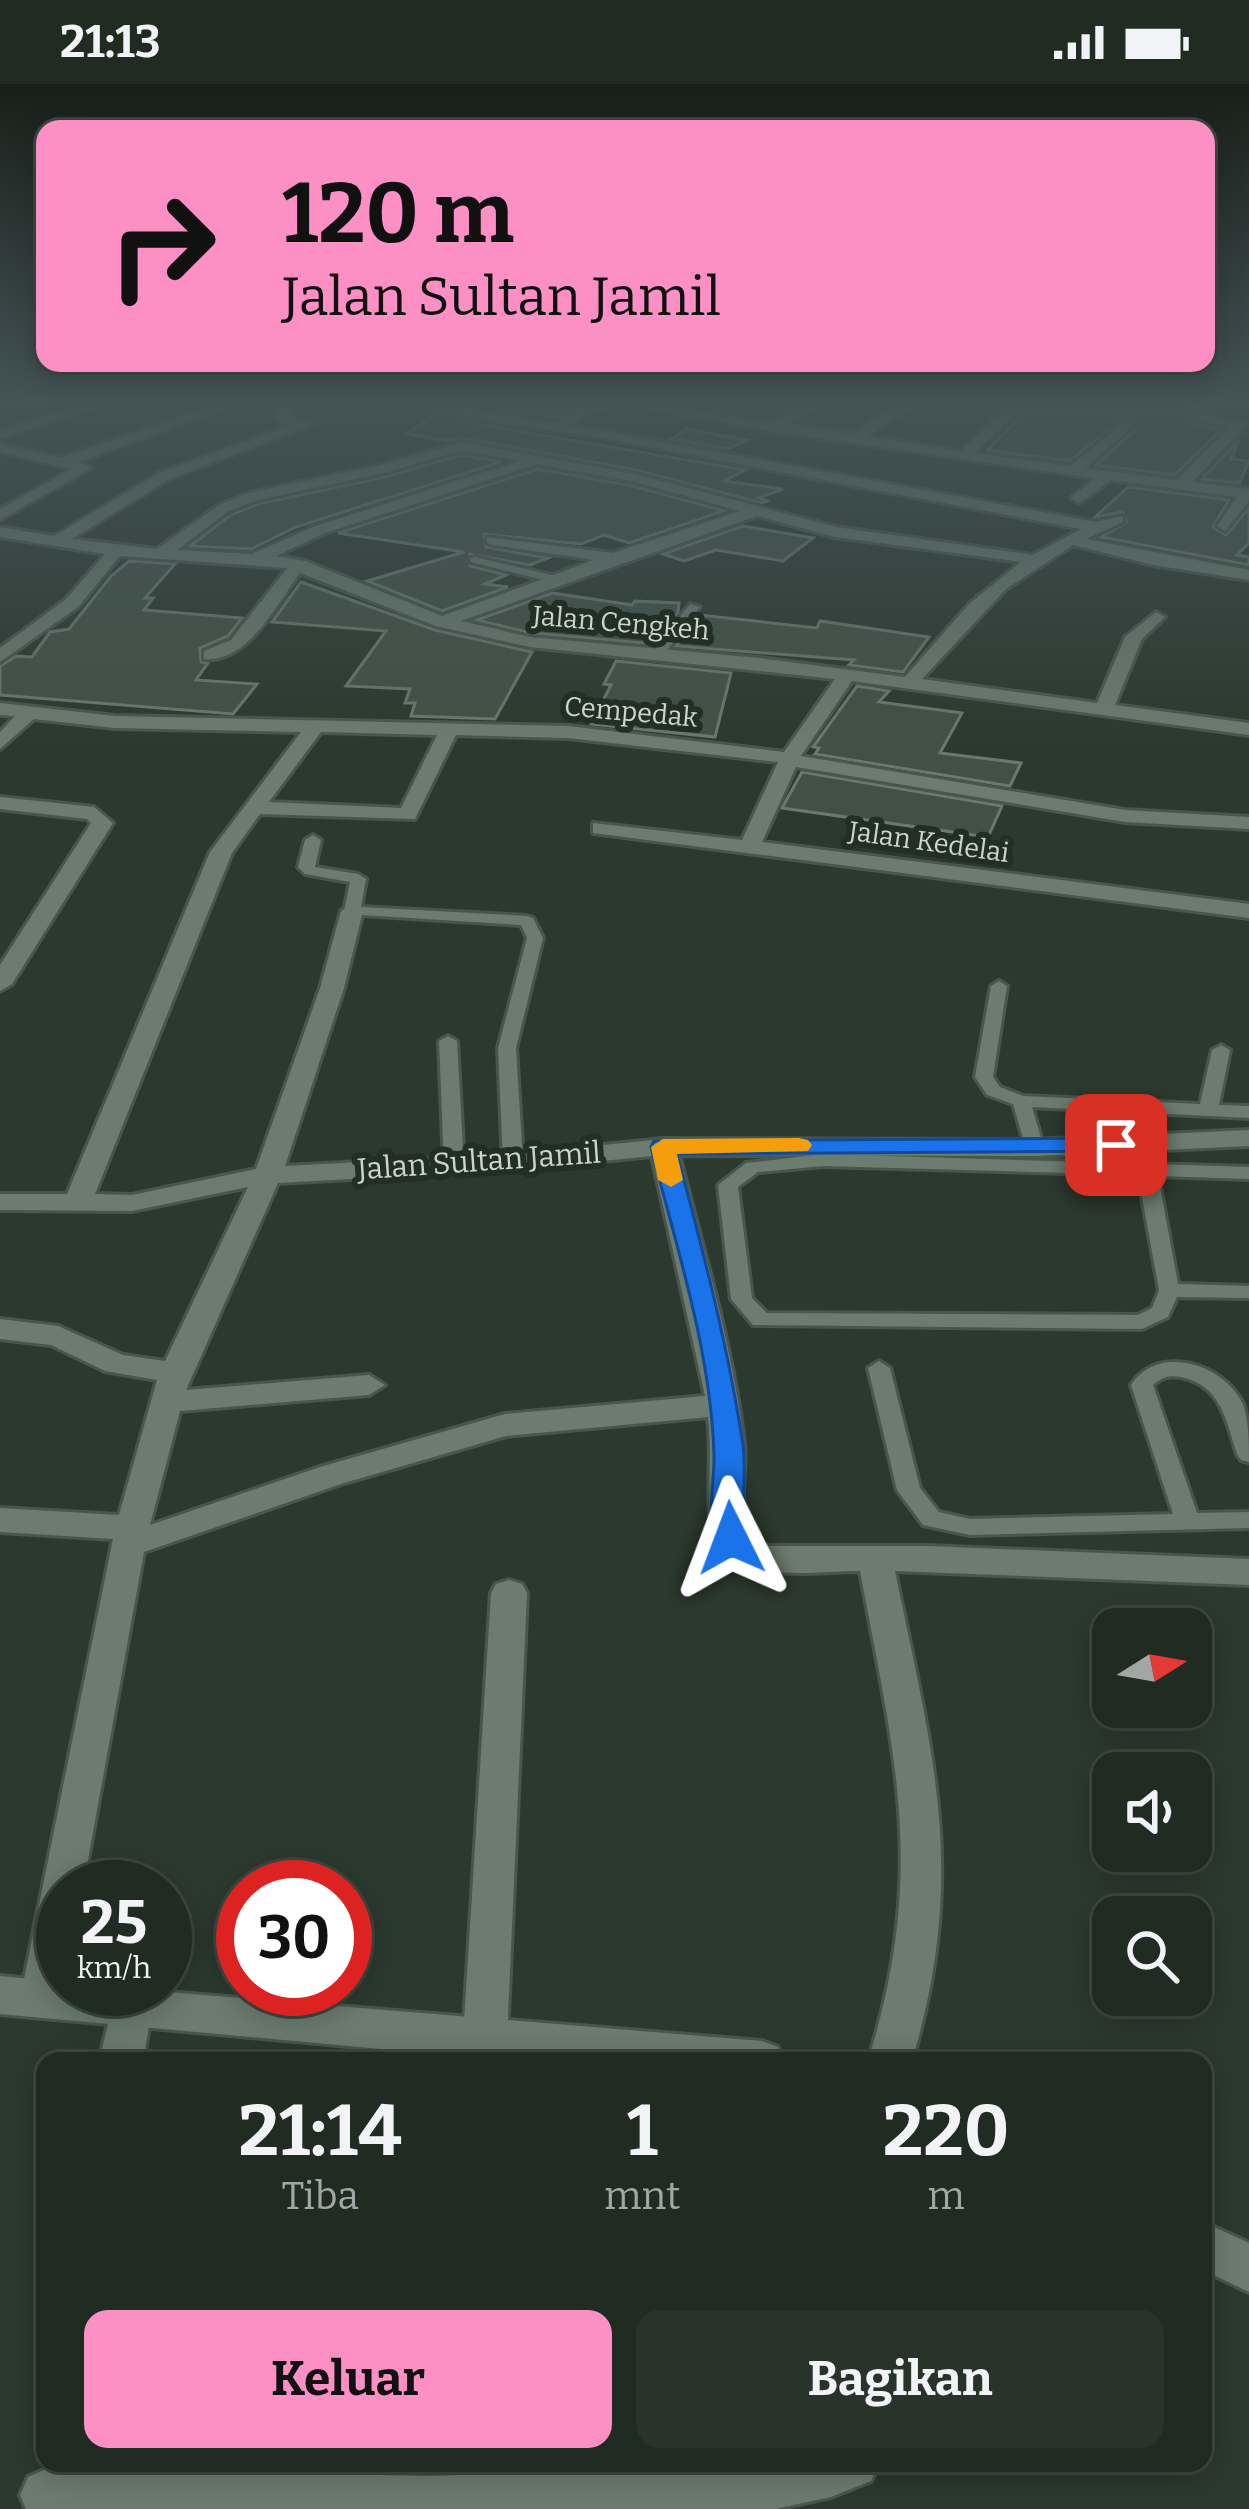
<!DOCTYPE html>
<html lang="id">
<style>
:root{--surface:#202b22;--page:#28332a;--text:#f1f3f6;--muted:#a2a7a5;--line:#3d4740;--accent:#fc8fc3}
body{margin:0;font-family:Bitter,serif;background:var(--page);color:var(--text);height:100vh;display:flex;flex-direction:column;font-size:45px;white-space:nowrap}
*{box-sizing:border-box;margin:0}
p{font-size:39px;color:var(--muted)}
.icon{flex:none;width:66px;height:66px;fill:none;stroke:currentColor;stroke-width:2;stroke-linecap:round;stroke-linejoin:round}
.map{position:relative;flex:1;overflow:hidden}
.side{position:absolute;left:36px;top:1968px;width:1176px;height:420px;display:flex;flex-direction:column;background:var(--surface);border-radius:24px;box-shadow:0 6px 30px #0003,0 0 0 3px var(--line)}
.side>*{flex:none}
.top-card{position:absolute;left:36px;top:36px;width:1179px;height:252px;border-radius:24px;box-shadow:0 6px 30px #0003,0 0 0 3px var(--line);background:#fc8fc3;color:#111;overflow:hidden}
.needle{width:78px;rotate:79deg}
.buttons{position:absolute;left:1092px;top:1524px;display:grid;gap:24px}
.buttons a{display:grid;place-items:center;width:120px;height:120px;border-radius:24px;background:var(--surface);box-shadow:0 6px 30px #0003,0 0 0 3px var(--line);font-size:60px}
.speed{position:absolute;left:36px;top:1776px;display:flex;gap:24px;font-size:60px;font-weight:700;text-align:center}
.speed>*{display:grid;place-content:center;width:156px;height:156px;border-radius:50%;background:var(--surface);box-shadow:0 6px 30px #0003,0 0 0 3px var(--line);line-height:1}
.speed small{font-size:30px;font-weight:400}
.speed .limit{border:18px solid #d22;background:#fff;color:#111}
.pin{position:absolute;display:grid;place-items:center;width:102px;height:102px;color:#fff;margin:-51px;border-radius:24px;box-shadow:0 6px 18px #0006}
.me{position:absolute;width:132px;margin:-66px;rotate:357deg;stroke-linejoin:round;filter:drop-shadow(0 0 9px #0008)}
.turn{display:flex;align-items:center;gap:42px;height:252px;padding:0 48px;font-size:54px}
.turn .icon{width:156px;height:156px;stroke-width:2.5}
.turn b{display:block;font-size:84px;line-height:102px}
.eta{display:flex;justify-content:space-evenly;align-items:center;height:204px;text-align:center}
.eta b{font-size:72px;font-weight:700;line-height:84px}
.action{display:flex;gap:24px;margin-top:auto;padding:24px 48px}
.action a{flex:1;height:138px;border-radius:24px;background:var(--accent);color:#111;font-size:48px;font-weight:700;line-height:138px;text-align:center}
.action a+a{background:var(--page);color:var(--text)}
.status{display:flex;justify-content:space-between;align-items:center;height:84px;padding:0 60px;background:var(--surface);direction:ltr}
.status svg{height:33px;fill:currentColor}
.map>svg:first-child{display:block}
.building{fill:#425145;stroke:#69796d;stroke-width:3}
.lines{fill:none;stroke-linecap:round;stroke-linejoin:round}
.service-casing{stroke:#4a564d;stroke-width:6}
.minor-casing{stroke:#4a564d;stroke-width:6}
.tertiary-casing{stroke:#4a564d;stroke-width:6}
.service{fill:#6c7c70;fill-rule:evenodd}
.minor{fill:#6c7c70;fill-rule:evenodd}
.tertiary{fill:#6c7c70;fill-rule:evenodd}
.route{fill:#1a73e8;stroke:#114b97;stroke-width:3}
.slow{fill:#f59e0b}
.labels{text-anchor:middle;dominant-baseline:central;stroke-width:12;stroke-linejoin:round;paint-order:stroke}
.far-street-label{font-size:27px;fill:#cbd4cd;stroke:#212f25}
.street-label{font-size:30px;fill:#cbd4cd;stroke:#212f25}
</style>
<div class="status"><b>21:13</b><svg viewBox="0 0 49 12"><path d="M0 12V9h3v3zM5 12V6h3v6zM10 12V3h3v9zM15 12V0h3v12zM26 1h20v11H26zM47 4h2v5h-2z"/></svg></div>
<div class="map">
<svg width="1249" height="2425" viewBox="0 0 1249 2425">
<rect width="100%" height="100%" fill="#2b392e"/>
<!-- building -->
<g class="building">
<polygon points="449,320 459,320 455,328 472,339 745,386 724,397 783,405 758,414 767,417 762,419 636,386 463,354 448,357 407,350"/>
<polygon points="483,320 574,320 555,334"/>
<polygon points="1055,320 1187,321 1194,340 1221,346 1175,391 1096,381 1134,347 1127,333 1069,377 987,366 1030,324 1054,327"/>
<polygon points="686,345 747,356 728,365 672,355"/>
<polygon points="1239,356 1231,375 1249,377 1239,399 1202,395"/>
<polygon points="462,371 501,378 296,443 251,465 190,462 231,431 258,420 381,394"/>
<polygon points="538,385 633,402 724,427 629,459 604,451 581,460 484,450 486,463 548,474 530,481 470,470 470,482 506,491 485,500 508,503 442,527 367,497 464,468 338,449"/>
<polygon points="1128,403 1229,416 1213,443 1226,451 1249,424 1249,459 1237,471 1249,473 1249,481 1101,453 1127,438 1122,428 1095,433"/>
<polygon points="743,442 813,454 783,477 716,466 684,477 663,470"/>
<polygon points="129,477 175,480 145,514 153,514 144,526 242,534 228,552 200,564 201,578 208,579 196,596 257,600 233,630 0,611 0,582 16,572 32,573 50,548 69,545 111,492"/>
<polygon points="301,498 435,546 532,568 495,635 411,632 415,619 405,619 410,605 346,602 386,547 272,538"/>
<polygon points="552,509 632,521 635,517 679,519 678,528 654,560 531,549 477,536"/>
<polygon points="700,531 817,544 820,537 929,553 903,588 849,581 854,576 676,562"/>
<polygon points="616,577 731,589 715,653 591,640 611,601 604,600"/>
<polygon points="857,602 889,607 879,618 962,629 940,669 1021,679 1010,702 815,670 819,664 813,663"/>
<polygon points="802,688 1002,722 988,753 782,724"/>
</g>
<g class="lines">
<!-- service casing -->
<g class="service-casing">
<g id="service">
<polygon points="475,473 564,494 566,496 560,500 471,478 471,474"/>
<polygon points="690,520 700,523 662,573 654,573 654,567"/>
<polygon points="313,751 321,756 315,783 358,790 366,795 361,823 527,832 533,834 543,854 516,964 523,1078 520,1082 506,1082 503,1078 498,964 527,854 521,841 346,830 344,827 350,798 305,790 298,783 305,756"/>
<polygon points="999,897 1007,902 993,993 1000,1003 1023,1012 1200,1020 1212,966 1221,961 1230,966 1219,1021 1249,1022 1249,1034 1032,1023 1044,1064 1034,1070 1027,1068 1013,1020 987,1011 975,993 991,902"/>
<polygon points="448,952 457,957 464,1081 454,1087 444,1081 439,957"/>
<path d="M 823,1070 L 1249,1083 L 1249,1095 L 1158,1092 L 1178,1200 L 1249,1202 L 1249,1214 L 1177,1213 L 1168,1233 L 1142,1245 L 753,1241 L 731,1215 L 718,1101 L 746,1079 ZM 823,1082 L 1138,1091 L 1159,1206 L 1152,1224 L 1138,1231 L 767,1229 L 752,1214 L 738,1103 L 758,1088 Z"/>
<path d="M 879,1277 L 890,1284 L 920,1404 L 939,1428 L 970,1435 L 1173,1430 L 1131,1301 C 1158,1259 1224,1280 1243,1320 C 1249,1338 1249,1358 1249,1378 L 1241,1376 L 1237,1370 C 1226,1336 1221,1301 1181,1293 C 1168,1291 1163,1293 1153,1301 L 1197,1429 L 1249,1428 L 1249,1444 L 970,1451 L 923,1441 L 897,1406 L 868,1284 Z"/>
</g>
</g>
<!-- minor casing -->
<g class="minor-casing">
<g id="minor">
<polygon points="84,320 105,320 0,355 0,346"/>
<polygon points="217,320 229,323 78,378 91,384 0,436 0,425 72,385 0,368 0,360 61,374"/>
<path d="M 280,320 L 294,320 L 289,332 L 314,340 L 169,395 L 72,455 L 157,465 L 219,421 L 248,409 L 377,382 L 462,358 L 635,390 L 836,443 L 1033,471 L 1081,445 L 592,352 L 473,335 L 459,327 L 465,320 L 479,320 L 477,327 L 556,339 L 582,320 L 623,320 L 591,327 L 571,341 L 1096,438 L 1123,432 L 1123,438 L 1086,455 L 1249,486 L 1249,496 L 1153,481 L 1073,461 L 1006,505 L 922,595 L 1097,619 L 1125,553 L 1156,528 L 1165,533 L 1142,555 L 1115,621 L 1249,639 L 1249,651 L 852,597 L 801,672 L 1125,726 L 1249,733 L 1249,745 L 1125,738 L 796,683 L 762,758 L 1249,820 L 1249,834 L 601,750 L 593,749 L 593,739 L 742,756 L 778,678 L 568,654 L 456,651 L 415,735 L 260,730 L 232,769 L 95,1110 L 132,1111 L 256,1085 L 320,904 L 341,827 L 352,820 L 363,827 L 344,904 L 285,1082 L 513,1070 L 663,1055 L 1034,1056 L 1249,1046 L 1249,1062 L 1034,1072 L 679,1071 C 703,1166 733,1262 744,1360 C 748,1392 730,1443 764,1462 L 928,1462 L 1249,1475 L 1249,1501 L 895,1487 C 933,1673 968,1787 912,1977 L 868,1977 C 927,1787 895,1674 860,1487 C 805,1487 713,1506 710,1426 C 708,1394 712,1365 708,1333 L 506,1352 L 344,1399 L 144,1468 L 83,1803 L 63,1803 L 64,1915 L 57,1928 L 42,1934 L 27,1928 L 20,1915 L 113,1455 L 0,1448 L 0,1424 L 119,1431 L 157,1296 L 105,1287 L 51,1261 L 0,1255 L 0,1235 L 58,1242 L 123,1271 L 165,1277 L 248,1103 L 132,1127 L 0,1126 L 0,1110 L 67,1110 L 210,768 L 301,648 L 115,644 L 34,635 L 0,665 L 0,648 L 15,632 L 0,631 L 0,619 L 115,632 L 568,642 L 784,668 L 835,595 L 530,563 L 436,542 L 300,489 C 277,520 248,579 204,575 L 204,567 L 231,556 L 287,484 L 120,472 L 78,523 L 0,578 L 0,564 L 66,515 L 105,470 L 0,453 L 0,443 L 54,452 L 159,389 L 291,341 L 274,335 ZM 462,366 L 519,377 L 313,443 L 252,470 L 177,466 L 229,427 L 257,416 L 380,390 ZM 538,380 L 634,398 L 740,427 L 613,469 L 487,453 L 487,459 L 493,461 L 594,476 L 442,532 L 305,477 L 276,472 L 325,449 ZM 757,432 L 835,453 L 1021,478 L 970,519 L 905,593 L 759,574 L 530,553 L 461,537 ZM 321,648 L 437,651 L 401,724 L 269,718 ZM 652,1072 L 705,1312 L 505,1330 L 320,1383 L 150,1441 L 180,1327 L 369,1311 L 385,1301 L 369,1291 L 186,1306 L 278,1099 L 513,1086 Z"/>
<path d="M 633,320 C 678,320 723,337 767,336 C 786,336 800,320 821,320 L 787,339 L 852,350 L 899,320 L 916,320 L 867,352 L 961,367 L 1010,320 L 1025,320 L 975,369 L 1070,382 L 1126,337 L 1131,344 L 1085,384 L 1177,396 L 1230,343 L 1195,336 L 1191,320 L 1205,320 L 1206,330 L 1247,341 L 1192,398 L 1249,405 L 1249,417 L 1225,447 L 1217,442 L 1237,413 L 1111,396 L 1079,419 L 1071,414 L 1095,394 L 770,347 Z"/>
<polygon points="0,713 94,723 113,739 12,900 0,907 0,881 91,739 87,735 0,725"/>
<polygon points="509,1496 522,1500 527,1509 507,1954 500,1968 485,1974 470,1968 463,1954 491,1509 496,1500"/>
<polygon points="130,1907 145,1912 152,1926 143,1977 99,1977 115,1912"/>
<polygon points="719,2379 879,2379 871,2397 831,2413 775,2425 26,2425 20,2411 28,2393 46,2385 433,2392"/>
</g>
</g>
<!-- tertiary casing -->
<g class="tertiary-casing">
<g id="tertiary">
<polygon points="0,1892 63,1898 63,1905 131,1905 762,1957 778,1963 784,1977 511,1977 0,1930"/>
<polygon points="1203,2138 1249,2159 1249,2208 1203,2186"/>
</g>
</g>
<!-- service -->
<use href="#service" class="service"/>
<!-- minor -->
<use href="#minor" class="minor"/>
<!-- tertiary -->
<use href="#tertiary" class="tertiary"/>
</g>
<!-- sky -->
<linearGradient id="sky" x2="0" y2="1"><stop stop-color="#181f19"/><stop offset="0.48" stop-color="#445457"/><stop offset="1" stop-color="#445457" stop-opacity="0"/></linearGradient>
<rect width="1249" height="660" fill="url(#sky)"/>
<!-- route -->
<path class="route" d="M 1116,1054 L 1128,1061 L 1125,1067 L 677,1070 C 703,1167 728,1262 743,1361 C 747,1392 740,1423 746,1454 L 742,1462 L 720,1462 C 704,1434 715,1401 714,1371 C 711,1267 676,1162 651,1063 L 654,1057 Z"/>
<!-- slow -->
<polygon class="slow" points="799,1054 808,1056 812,1061 808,1067 677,1070 683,1096 671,1103 658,1096 651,1063 663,1055"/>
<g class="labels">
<!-- far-street labels -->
<g class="far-street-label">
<text transform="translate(621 539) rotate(5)">Jalan Cengkeh</text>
<text transform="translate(631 628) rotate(5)">Cempedak</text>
<text transform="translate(929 758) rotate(8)">Jalan Kedelai</text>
</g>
<!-- street labels -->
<g class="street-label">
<text transform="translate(479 1077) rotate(-4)">Jalan Sultan Jamil</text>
</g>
</g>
</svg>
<div class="buttons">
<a><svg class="needle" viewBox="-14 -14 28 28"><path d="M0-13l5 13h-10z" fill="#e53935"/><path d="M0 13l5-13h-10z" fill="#a2a7a5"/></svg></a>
<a><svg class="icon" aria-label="sound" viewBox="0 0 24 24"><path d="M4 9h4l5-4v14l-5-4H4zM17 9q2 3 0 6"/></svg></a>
<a><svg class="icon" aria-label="search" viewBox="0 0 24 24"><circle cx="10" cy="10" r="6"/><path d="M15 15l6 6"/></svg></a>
</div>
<div class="speed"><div>25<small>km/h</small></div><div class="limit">30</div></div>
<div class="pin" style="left:1116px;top:1061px;background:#d93025"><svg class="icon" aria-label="arrive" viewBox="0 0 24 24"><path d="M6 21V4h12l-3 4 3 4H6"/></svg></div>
<svg class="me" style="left:731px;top:1454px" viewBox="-20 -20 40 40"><path d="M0-17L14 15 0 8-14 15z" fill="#1a73e8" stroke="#fff" stroke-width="4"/></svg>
<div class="top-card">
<div class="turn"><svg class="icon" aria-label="right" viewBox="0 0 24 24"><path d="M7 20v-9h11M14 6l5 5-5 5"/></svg><div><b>120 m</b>Jalan Sultan Jamil</div></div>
</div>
<section class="side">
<div class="eta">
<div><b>21:14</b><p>Tiba</p></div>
<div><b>1</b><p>mnt</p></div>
<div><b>220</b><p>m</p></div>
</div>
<div class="action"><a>Keluar</a><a>Bagikan</a></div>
</section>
</div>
